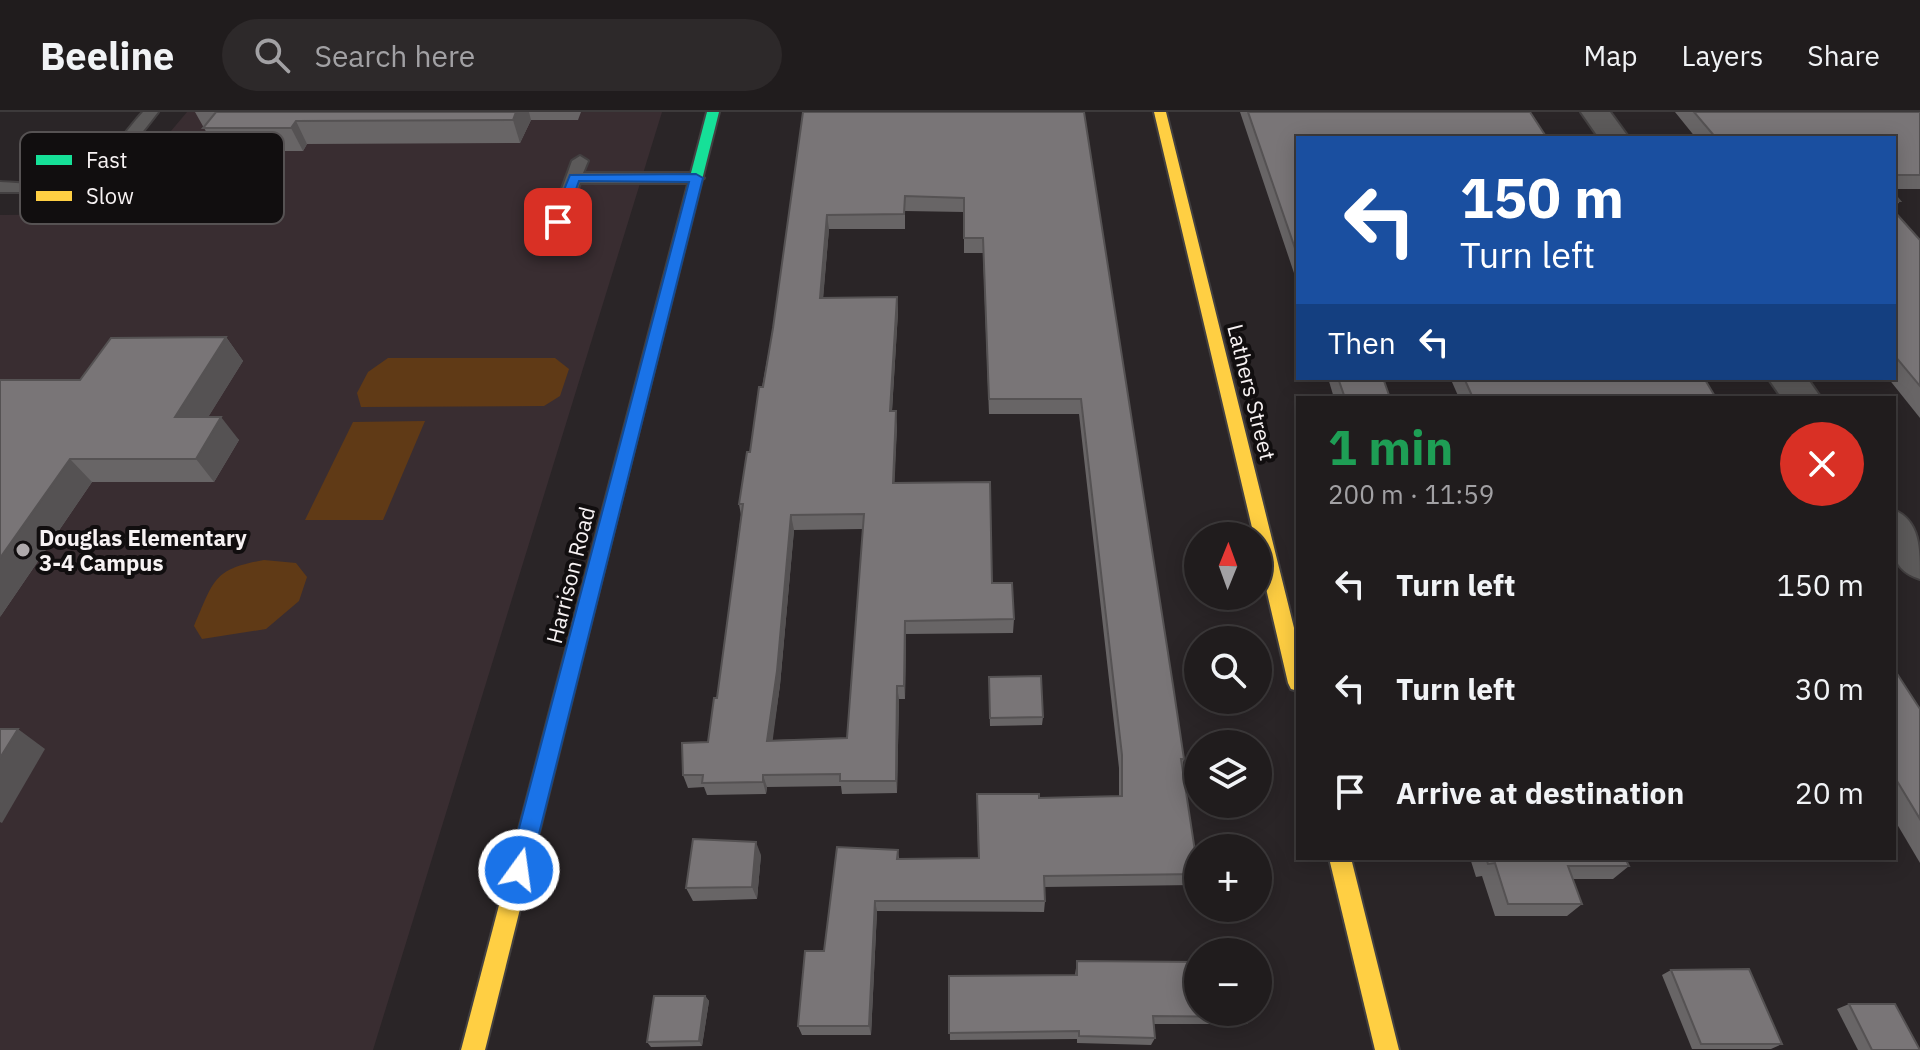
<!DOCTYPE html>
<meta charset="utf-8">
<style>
:root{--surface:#201c1d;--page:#2d292a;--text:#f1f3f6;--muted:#a2a1a4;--line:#3d3a3b}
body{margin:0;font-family:"IBM Plex Sans",sans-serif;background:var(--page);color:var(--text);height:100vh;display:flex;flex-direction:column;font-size:30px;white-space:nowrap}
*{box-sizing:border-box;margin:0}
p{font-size:26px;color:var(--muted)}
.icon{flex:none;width:44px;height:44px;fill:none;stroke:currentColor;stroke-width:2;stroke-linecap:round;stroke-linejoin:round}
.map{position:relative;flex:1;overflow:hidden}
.details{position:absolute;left:1296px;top:284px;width:600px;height:464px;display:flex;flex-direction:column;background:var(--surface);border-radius:0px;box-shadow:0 4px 20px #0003,0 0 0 2px var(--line)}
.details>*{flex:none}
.hud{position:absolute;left:1296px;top:24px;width:600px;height:244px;border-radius:0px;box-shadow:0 4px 20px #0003,0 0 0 2px var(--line);background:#1a4fa0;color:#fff;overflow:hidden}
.needle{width:52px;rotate:1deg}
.controls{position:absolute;left:1184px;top:410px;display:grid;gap:16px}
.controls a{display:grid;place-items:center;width:88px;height:88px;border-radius:50%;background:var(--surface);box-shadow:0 4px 20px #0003,0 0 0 2px var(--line);font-size:40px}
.pin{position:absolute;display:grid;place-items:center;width:68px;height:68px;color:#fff;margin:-34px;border-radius:16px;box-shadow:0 4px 12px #0006}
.me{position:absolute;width:88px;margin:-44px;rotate:14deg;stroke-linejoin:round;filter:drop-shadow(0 0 6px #0008)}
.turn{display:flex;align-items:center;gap:28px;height:168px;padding:0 32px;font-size:36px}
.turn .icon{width:104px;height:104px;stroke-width:2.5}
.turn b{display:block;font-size:56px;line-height:68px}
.then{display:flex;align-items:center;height:76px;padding:0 32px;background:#0003;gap:16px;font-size:30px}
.round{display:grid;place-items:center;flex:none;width:84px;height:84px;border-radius:42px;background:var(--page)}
.summary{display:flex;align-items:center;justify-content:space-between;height:136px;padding:0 32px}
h1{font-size:48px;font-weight:700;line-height:60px;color:#1e9e55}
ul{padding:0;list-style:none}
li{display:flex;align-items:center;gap:24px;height:104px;padding:0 32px}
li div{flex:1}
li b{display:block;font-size:30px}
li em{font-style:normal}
header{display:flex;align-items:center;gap:48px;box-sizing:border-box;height:112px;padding:0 40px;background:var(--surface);border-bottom:2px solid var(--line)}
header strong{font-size:38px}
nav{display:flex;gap:44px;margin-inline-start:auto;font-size:28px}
.search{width:560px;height:72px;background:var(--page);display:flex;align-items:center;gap:20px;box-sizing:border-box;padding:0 28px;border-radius:44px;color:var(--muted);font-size:30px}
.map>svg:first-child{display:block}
.built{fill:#392d31}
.green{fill:#603a16}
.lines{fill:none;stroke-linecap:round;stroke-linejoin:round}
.lane-casing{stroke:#434041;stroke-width:4}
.street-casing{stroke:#434041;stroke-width:4}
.fast-casing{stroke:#434041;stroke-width:4}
.slow-casing{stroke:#434041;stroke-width:4}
.lane{fill:#5c5a5a;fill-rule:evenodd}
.street{fill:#5c5a5a;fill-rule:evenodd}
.fast{fill:#16e098;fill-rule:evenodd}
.slow{fill:#ffcf43;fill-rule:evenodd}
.wall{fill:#686566;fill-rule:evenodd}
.shaded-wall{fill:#555253}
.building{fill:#797577;stroke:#555253;stroke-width:2;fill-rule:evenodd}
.route{fill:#1a73e8;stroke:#114b97;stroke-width:2}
.poi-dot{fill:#afaaac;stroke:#110e0f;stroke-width:3}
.labels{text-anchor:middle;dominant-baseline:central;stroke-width:8;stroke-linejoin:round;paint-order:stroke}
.street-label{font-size:22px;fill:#f7f2f3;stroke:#110e0f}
.poi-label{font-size:22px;font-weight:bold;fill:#f7f2f3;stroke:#110e0f;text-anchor:start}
.key{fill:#110e0f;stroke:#565253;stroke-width:2}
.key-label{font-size:22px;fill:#f7f2f3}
</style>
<header>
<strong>Beeline</strong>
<div class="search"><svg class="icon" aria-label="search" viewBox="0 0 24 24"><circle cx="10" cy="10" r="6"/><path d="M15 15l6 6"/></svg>Search here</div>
<nav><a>Map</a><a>Layers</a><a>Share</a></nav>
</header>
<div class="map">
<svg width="1920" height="938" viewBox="0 0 1920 938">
<rect width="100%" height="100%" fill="#2a2527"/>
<!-- built -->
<polygon class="built" points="187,0 662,0 373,938 0,938 0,103 101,102"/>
<!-- green -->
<g class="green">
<polygon points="388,246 555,246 569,257 560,284 544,294 361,295 357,281 368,260"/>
<polygon points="425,309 383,408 305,408 353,310"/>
<path d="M 264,448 L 296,451 L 307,465 L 299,489 L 266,517 L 202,527 L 194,514 C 214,469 212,457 264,448 Z"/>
</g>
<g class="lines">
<!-- lane casing -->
<g class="lane-casing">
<g id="lane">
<path d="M 143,0 L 158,0 C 103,72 91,81 0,80 L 0,70 C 22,71 48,75 69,68 C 101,58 122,23 143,0 Z"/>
<polygon points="580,44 588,49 583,61 696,61 704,66 696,71 580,71 566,110 558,115 552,113 550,110 572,49"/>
</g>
</g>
<!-- street casing -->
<g class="street-casing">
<g id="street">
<polygon points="1581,0 1610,0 1629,26 1599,26"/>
<polygon points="1768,266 1807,266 1821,286 1782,286"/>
<path d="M 1894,398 C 1920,409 1920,436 1920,467 C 1885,456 1894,429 1894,398 Z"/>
</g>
</g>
<!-- fast casing -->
<g class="fast-casing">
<polygon id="fast" points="707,0 719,0 626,370 618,376 610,370"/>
</g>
<!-- slow casing -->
<g class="slow-casing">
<g id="slow">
<polygon points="1154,0 1166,0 1298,532 1298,579 1291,577 1288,571 1258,442 1258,424 1254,424"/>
<polygon points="618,364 626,370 485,938 461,938 610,370"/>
<polygon points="1329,746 1351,746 1399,938 1375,938"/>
</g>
</g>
<!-- lane -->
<use href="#lane" class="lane"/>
<!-- street -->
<use href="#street" class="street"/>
<!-- fast -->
<use href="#fast" class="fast"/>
<!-- slow -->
<use href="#slow" class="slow"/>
</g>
<!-- wall -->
<g class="wall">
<polygon points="195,0 581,0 578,8 531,8 520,31 307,32 303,39 217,39"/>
<path d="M 803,0 L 1084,0 L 1184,647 L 1182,655 L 1198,759 L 1198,763 L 1194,773 L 1044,775 L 1045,789 L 1044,800 L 877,799 L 871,923 L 802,923 L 798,914 L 824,839 L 898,738 L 899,747 L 978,746 L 977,682 L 1039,686 L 1119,684 L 1119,656 L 1079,302 L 989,302 L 983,141 L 964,141 L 964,100 L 905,99 L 905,117 L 829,117 L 823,185 L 897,185 L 898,200 L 892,299 L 897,314 L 894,371 L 992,471 L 1014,507 L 1013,521 L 906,522 L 905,587 L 899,587 L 897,681 L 842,682 L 841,674 L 767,675 L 766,682 L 707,683 L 704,675 L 688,676 L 683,663 L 708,630 L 717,586 L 741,403 L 739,392 L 750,340 L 773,216 ZM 863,417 L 847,626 L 772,628 L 780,573 L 794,418 Z"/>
<polygon points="1240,0 1530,0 1298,26 1298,173"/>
<polygon points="1675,0 1920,0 1920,77 1894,77 1894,26 1696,26"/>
<polygon points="1894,82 1900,89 1894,97"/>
<polygon points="1894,99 1920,128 1920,306 1888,266 1894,266"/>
<polygon points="226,225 243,249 208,305 239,328 214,370 92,370 0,505 80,268"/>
<polygon points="1328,266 1704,266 1716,286 1459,286 1452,270 1384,270 1390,286 1334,286"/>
<polygon points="1894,557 1920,597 1920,751 1894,707"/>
<polygon points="989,573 1043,605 1042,613 990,614"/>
<polygon points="761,743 757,787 693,789 686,776"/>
<polygon points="1470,746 1625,746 1629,754 1613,767 1573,767 1582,792 1567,804 1495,804 1482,764 1476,765"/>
<polygon points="1077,849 1253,905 1247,912 1154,912 1155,926 1151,933 1077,931 1077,927 950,928 949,864 1075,863"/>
<polygon points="1671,858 1782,932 1771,937 1692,937 1662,863"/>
<polygon points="705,884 709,889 702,934 651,935 647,930"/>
<polygon points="1849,892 1920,938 1858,938 1837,897"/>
</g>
<!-- shaded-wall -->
<g class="shaded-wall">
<polygon points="516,0 529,0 531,8 520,31 513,8"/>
<polygon points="296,9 307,32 303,39 291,16"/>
<polygon points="827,103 829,117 822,200 820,186"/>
<polygon points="897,185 898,200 891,314 890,299"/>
<polygon points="226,225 243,249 194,328 175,305"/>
<polygon points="896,299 897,314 894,386 893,371"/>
<polygon points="221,305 239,328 214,370 196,347"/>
<polygon points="70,347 92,370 0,505 0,446"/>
<polygon points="791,403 794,418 780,573 771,641 767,629"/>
<polygon points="905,509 906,522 905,587 904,574"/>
<polygon points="897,574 899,587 897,681 896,669"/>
<polygon points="18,617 45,637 2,711 0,710 0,646"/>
<polygon points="763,663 767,675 766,682 763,670"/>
<polygon points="756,730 761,743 757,787 752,775"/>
<polygon points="875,789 877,799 871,923 869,914"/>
<polygon points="705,884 709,889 702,934 699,929"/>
</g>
<!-- building -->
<g class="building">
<polygon points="216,0 516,0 513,8 296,9 291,16 203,16"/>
<path d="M 803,0 L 1084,0 L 1173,573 L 1184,647 L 1181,647 L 1198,759 L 1198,762 L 1044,764 L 1045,789 L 875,789 L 869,914 L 798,914 L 805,839 L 824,839 L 837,735 L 898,738 L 897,747 L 979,746 L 977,682 L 1039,682 L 1039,686 L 1122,684 L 1122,643 L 1081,287 L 989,287 L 983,126 L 964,126 L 964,86 L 905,84 L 904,102 L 827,103 L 820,186 L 897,185 L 890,299 L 896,299 L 893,371 L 990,370 L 992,471 L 1012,471 L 1014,507 L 905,509 L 904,574 L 897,574 L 896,669 L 840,669 L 840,662 L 763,663 L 763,670 L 702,671 L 703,663 L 683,663 L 682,631 L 708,630 L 714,586 L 717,586 L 743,392 L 739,392 L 747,340 L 750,340 L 759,275 L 763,275 L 773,216 ZM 864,402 L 847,626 L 767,629 L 777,559 L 791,403 Z"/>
<polygon points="1248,0 1530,0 1547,26 1298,26 1298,145"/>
<polygon points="1694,0 1920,0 1920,63 1894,63 1894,26 1716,26"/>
<polygon points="1894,82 1900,89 1894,89"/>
<polygon points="1894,99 1920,128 1920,274 1894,243"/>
<polygon points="226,225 175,305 221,305 196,347 70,347 0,446 0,268 80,268 111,226"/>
<polygon points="1338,266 1383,266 1390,286 1345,286"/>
<polygon points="1464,266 1704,266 1716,286 1473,286"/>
<polygon points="1894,557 1920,597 1920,707 1894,664"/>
<polygon points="1041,564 1043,605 990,606 989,565"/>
<polygon points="0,617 18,617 0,646"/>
<polygon points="693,727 756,730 752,775 686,776"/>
<polygon points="1486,746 1625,746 1629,754 1568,754 1582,792 1508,792 1495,751 1488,752"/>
<polygon points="1077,849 1198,850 1198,900 1252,900 1253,905 1153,904 1155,926 1079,924 1079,919 949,921 949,864 1077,863"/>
<polygon points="1749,857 1782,932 1701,932 1671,858"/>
<polygon points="654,884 705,884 699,929 647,930"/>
<polygon points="1849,892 1895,892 1920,938 1872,938"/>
</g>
<!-- route -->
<polygon class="route" points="696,62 703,66 530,758 527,765 519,768 511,765 508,758 689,70 579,69 563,113 551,110 570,63"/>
<!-- markers -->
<circle class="poi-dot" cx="23" cy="438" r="8"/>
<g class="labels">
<!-- street labels -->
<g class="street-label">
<text transform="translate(1252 280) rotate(76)">Lathers Street</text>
<text transform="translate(570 463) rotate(-76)">Harrison Road</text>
</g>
<!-- poi labels -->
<g class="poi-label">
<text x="39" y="425">Douglas Elementary<tspan x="39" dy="25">3-4 Campus</tspan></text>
</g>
</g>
<!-- legend -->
<rect x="20" y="20" width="264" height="92" rx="12" class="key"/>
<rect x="36" y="43" width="36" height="10" fill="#16e098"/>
<rect x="36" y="79" width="36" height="10" fill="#ffcf43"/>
<g class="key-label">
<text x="86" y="56">Fast</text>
<text x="86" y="92">Slow</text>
</g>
</svg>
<div class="controls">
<a><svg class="needle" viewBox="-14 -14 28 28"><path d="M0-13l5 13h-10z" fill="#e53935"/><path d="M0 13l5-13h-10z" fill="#a2a1a4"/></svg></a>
<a><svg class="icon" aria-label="search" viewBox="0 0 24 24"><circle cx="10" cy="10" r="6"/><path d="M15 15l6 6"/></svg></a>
<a><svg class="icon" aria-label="layers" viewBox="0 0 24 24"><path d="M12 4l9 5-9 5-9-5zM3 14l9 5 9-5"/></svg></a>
<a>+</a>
<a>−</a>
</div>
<div class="pin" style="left:558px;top:110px;background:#d93025"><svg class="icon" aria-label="arrive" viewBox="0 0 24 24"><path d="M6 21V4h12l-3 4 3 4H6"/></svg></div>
<svg class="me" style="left:519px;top:758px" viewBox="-20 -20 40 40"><circle r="17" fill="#1a73e8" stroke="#fff" stroke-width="3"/><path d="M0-11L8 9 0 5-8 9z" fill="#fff"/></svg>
<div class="hud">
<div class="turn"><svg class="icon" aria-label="left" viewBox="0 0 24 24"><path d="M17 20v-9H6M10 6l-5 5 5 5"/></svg><div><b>150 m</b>Turn left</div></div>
<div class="then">Then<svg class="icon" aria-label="left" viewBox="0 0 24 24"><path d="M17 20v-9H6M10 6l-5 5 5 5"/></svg></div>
</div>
<section class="details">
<div class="summary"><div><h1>1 min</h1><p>200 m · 11:59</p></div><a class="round" style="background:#d93025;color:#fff"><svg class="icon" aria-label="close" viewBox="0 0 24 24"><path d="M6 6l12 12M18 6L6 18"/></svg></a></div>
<ul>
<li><svg class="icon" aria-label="left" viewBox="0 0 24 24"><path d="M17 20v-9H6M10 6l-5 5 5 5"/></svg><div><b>Turn left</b></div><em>150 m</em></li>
<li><svg class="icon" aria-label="left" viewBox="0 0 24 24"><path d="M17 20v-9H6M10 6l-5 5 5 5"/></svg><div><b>Turn left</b></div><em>30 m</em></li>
<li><svg class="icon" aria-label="arrive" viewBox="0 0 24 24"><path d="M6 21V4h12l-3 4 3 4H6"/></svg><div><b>Arrive at destination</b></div><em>20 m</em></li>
</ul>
</section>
</div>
